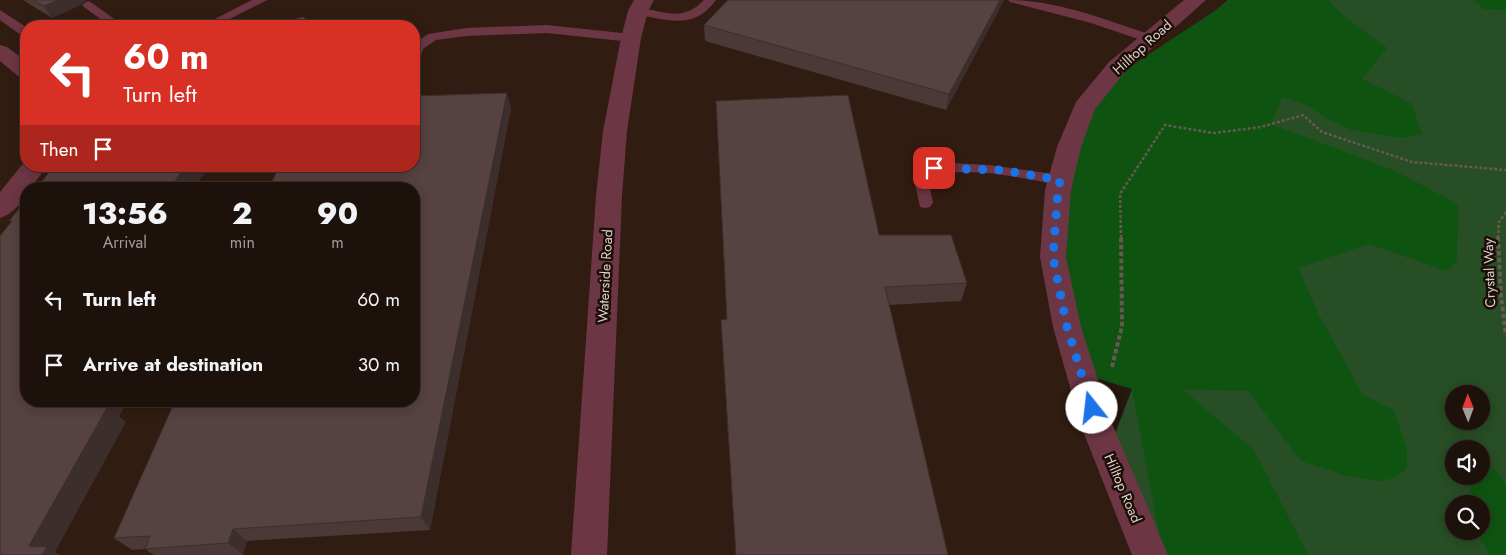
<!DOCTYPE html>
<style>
:root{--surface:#1c110b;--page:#291f19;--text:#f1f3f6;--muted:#a09d9d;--line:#3a312c}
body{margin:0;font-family:Jost,sans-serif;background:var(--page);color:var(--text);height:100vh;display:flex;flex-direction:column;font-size:19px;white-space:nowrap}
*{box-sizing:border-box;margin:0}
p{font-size:16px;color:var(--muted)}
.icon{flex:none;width:28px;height:28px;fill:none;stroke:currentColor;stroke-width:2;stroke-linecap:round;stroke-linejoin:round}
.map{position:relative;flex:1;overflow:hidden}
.sheet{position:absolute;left:20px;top:182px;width:400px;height:225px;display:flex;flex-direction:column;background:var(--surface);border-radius:20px;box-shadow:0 2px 12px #0003,0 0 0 1px var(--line)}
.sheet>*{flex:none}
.top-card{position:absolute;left:20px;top:20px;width:400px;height:152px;border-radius:20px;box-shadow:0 2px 12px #0003,0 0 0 1px var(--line);background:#d93025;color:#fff;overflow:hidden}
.needle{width:32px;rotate:359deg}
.controls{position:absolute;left:1445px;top:385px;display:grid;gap:10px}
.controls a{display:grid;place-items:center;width:45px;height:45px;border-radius:50%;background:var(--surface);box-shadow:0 2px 12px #0003,0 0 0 1px var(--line);font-size:25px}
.pin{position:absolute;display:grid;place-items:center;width:42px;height:42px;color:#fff;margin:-21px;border-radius:10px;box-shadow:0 2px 8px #0006}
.me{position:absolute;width:55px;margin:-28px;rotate:344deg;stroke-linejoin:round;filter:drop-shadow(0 0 4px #0008)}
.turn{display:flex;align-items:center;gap:18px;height:105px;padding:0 20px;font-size:22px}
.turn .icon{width:65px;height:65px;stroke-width:2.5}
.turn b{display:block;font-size:35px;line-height:42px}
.then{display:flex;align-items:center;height:48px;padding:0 20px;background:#0003;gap:10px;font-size:19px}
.eta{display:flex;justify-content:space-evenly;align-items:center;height:85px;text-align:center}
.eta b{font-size:30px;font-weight:800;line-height:35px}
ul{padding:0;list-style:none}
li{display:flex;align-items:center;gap:15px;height:65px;padding:0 20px}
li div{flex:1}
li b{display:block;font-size:19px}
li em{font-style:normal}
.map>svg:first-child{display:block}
.built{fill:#311c11;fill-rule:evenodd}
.green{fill:#274e25;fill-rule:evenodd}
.forest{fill:#0f5311}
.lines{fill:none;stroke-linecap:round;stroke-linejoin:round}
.path-far1{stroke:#675952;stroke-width:2.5;stroke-dasharray:3 2;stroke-linecap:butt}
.path{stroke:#675952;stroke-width:4;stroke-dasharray:4.5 2.5;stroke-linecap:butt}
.lane{fill:#6d3644;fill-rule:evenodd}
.street{fill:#6d3644;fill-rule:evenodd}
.wall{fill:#4a3937}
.shaded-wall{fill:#3c2e2d}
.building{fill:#564240;stroke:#3c2e2d}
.route{stroke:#1a73e8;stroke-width:9;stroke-dasharray:0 16.2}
.labels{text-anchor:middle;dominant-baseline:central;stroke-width:5;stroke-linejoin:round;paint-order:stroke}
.street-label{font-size:14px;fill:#dcd1cc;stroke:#1c0e07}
</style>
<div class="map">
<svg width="1506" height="555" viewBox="0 0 1506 555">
<rect width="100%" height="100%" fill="#26170f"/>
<!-- built -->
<path class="built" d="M 0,0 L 1228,0 L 1178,42 L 1055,234 L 1150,555 L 0,555 ZM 26,26 L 414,26 L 414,166 L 26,166 ZM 26,189 L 414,189 L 414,401 L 26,401 Z"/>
<!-- green -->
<path class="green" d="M 1228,0 L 1506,0 L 1506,555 L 1147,555 L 1108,452 L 1132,389 L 1178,42 ZM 1454,394 L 1481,394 L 1481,421 L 1454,421 ZM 1454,449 L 1481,449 L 1481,476 L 1454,476 ZM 1454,504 L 1481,504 L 1481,531 L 1454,531 Z"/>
<!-- forest -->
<g class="forest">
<polygon points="1231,0 1328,0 1340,13 1387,48 1362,79 1412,104 1422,134 1401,138 1352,130 1327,119 1309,106 1282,97 1271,124 1393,170 1458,204 1457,260 1447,271 1369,244 1298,268 1318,313 1363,395 1394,410 1407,449 1407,468 1395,478 1379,481 1344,475 1301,461 1248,391 1182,389 1254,450 1308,555 1163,555 1132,389 1081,374 1057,205 1101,86"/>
<polygon points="1473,0 1506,0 1506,10 1484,9"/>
<polygon points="1488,461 1506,485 1506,555 1490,555 1475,531 1481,531 1481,504 1469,504 1470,487 1477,476 1481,476 1481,471"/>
</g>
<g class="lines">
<!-- path-far1 -->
<g class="path-far1">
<polyline points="1121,238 1120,194 1165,125 1213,133 1261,127 1303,115 1322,132 1412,162 1506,170"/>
<polyline points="1498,238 1499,222 1506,212"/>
</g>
<!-- path -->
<g class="path">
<polyline points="1498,237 1501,296 1506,335"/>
<polyline points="1112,367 1122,326 1121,237"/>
</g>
<!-- lane -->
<g class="lane">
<polygon points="252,0 267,0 216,26 201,26"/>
<path d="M 704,0 L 716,0 C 694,30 670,20 638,15 L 632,11 L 638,7 C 665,12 683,22 704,0 Z"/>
<path d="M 1008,0 C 1058,0 1109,21 1155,36 L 1157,39 L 1151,43 L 1147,42 L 1091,23 L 1010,2 Z"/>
<polygon points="88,1 92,3 124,26 110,26 84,7 82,5"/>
<polygon points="0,10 26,27 26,37 22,36 0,20"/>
<polygon points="303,17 309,21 307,24 296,26 276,26 278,23"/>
<polygon points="547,25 631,34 637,38 631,42 547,33 466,36 436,40 423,49 420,60 414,64 414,44 428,34 466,28"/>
<path d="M 951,163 L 989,165 L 1061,175 L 1066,176 L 1068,180 L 1066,184 L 1061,185 C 1019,178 970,165 928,177 L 933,203 L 930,207 L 925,208 L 920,207 L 913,174 L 915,170 L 934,165 Z"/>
</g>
<!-- street -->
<g class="street">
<polygon points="634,0 654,0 648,11 641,38 627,131 622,196 607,555 571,555 596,196 603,131 621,38 628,11"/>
<polygon points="1184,0 1206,0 1125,72 1095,109 1081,147 1071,190 1066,257 1081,327 1113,426 1168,555 1132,555 1081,426 1053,327 1040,257 1045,190 1057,147 1076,102 1109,62"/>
<polygon points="0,45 7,47 26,61 26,78 18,76 0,61"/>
<path d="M 26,160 L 26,166 L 47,166 L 30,189 L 26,189 C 26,201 11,215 0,218 L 0,192 Z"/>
</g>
</g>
<!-- wall -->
<g class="wall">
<polygon points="23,0 86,0 80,5 52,18"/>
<polygon points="728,0 1004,0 946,110 705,41 704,25"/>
<polygon points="511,108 430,530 247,541 243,555 154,555 145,549 132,550 114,538"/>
<polygon points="879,235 967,283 961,301 889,305 727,319"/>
</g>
<!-- shaded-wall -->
<g class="shaded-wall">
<polygon points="58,0 86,0 80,5 52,18 44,6"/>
<polygon points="1000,0 1004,0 946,110 949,94"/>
<polygon points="507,93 511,108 430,530 421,517"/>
<polygon points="185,166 209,166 194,189 170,189"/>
<polygon points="101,401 128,401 119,416 126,422 55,552 60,555 42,555 29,546"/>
<polygon points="233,529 247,541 243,555 228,543"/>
</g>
<!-- building -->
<g class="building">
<polygon points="33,0 58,0 44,6"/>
<polygon points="728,0 1000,0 949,94 704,25"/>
<polygon points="507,93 421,517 233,529 228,543 145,549 150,536 114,538 175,401 414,401 414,189 269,189 279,166 414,166 414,96"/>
<polygon points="848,95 879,235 951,235 967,283 885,287 948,555 736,555 721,320 727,319 716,101"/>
<polygon points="54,166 185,166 170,189 36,189"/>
<polygon points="26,200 26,401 101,401 98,406 108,406 29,546 47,547 42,555 0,555 0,236 12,221 9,221"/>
</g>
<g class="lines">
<!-- route -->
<polyline class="route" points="934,168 1001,170 1060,180 1058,190 1053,257 1067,327 1092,408"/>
</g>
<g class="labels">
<!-- street labels -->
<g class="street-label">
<text transform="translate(1142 47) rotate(-42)">Hilltop Road</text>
<text transform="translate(1489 273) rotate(-92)">Crystal Way</text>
<text transform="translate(605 276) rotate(-87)">Waterside Road</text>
<text transform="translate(1123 488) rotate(67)">Hilltop Road</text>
</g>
</g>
</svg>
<div class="controls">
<a><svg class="needle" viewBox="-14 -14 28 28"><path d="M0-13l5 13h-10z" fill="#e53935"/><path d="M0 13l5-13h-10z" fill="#a09d9d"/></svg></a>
<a><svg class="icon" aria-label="sound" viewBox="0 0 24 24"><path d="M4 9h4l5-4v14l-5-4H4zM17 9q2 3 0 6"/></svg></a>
<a><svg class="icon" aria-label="search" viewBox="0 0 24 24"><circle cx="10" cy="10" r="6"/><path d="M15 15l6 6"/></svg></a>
</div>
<div class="pin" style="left:934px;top:168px;background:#d93025"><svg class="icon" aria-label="arrive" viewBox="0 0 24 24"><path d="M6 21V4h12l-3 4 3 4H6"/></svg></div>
<svg class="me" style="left:1092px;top:408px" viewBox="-20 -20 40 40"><circle r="19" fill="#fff"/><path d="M0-13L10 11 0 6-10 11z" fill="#1a73e8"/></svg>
<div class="top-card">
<div class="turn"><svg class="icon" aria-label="left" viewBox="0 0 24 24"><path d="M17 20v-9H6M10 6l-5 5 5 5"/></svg><div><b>60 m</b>Turn left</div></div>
<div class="then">Then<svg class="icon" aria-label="arrive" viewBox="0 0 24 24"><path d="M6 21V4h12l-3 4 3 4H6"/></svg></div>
</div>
<section class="sheet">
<div class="eta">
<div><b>13:56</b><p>Arrival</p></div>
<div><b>2</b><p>min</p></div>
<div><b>90</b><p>m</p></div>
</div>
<ul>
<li><svg class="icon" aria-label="left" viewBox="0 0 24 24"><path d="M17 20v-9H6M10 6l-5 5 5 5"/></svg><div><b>Turn left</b></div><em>60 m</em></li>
<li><svg class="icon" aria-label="arrive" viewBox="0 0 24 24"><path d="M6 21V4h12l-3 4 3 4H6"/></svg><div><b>Arrive at destination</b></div><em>30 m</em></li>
</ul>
</section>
</div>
